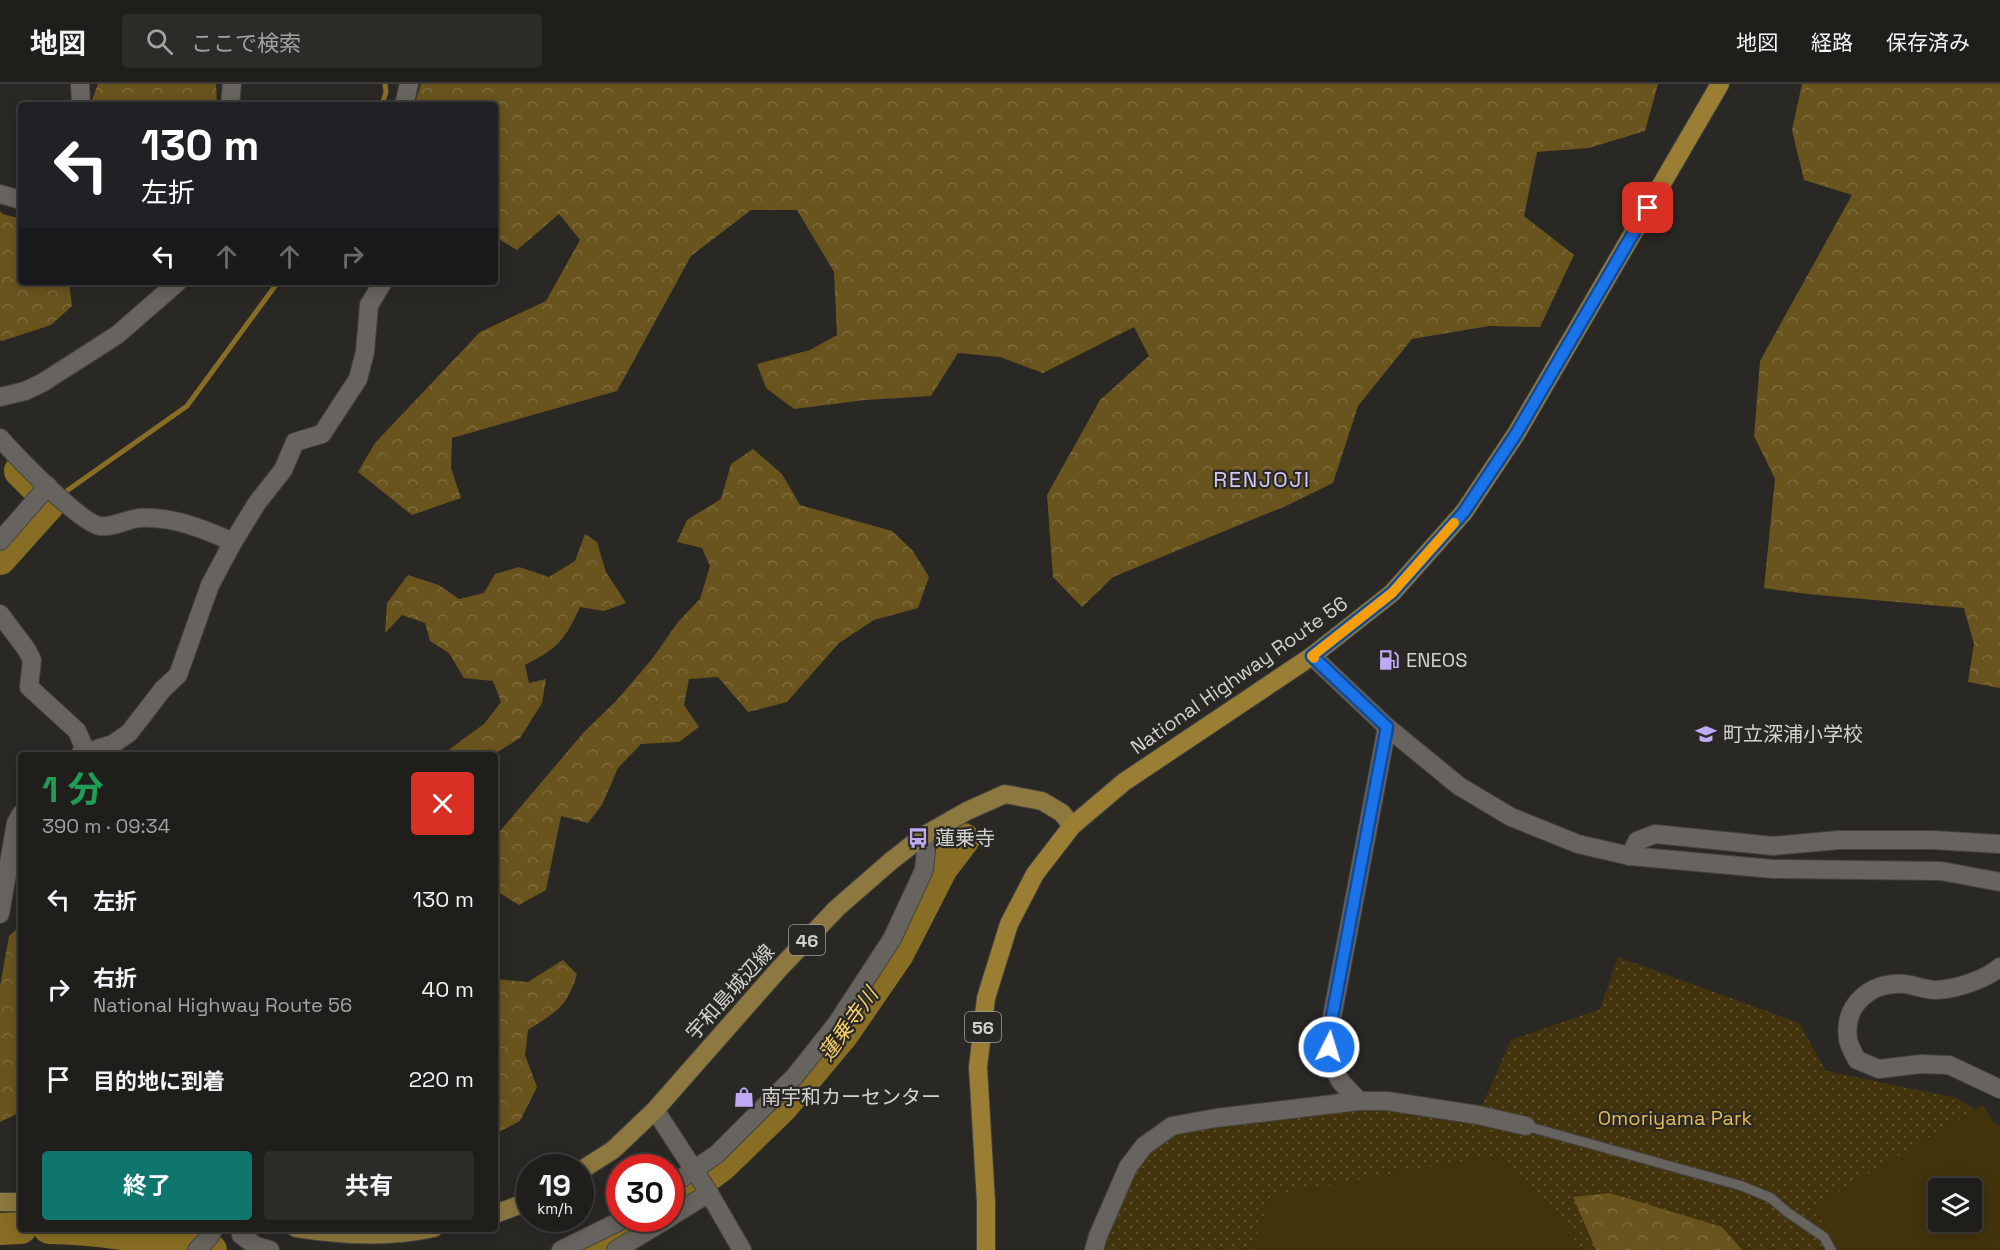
<!DOCTYPE html>
<html lang="ja">
<meta charset="utf-8">
<style>
:root{--surface:#201e1b;--page:#2d2b28;--text:#f1f3f6;--muted:#a2a2a3;--line:#3d3c3a;--accent:#0f766e}
body{margin:0;font-family:"Space Grotesk","Noto Sans JP",sans-serif;background:var(--page);color:var(--text);height:100vh;display:flex;flex-direction:column;font-size:22px;white-space:nowrap}
*{box-sizing:border-box;margin:0}
p{font-size:20px;color:var(--muted)}
.icon{flex:none;width:33px;height:33px;fill:none;stroke:currentColor;stroke-width:2;stroke-linecap:round;stroke-linejoin:round}
.map{position:relative;flex:1;overflow:hidden}
.side{position:absolute;left:18px;top:668px;width:480px;height:480px;display:flex;flex-direction:column;background:var(--surface);border-radius:6px;box-shadow:0 3px 15px #0003,0 0 0 2px var(--line)}
.side>*{flex:none}
.hud{position:absolute;left:18px;top:18px;width:480px;height:183px;border-radius:6px;box-shadow:0 3px 15px #0003,0 0 0 2px var(--line);background:#202124;color:#fff;overflow:hidden}
.fabs{position:absolute;left:1928px;top:1094px;display:grid;gap:12px}
.fabs a{display:grid;place-items:center;width:54px;height:54px;border-radius:6px;background:var(--surface);box-shadow:0 3px 15px #0003,0 0 0 2px var(--line);font-size:30px}
.speed{position:absolute;left:516px;top:1070px;display:flex;gap:12px;font-size:30px;font-weight:700;text-align:center}
.speed>*{display:grid;place-content:center;width:78px;height:78px;border-radius:50%;background:var(--surface);box-shadow:0 3px 15px #0003,0 0 0 2px var(--line);line-height:1}
.speed small{font-size:15px;font-weight:400}
.speed .limit{border:9px solid #d22;background:#fff;color:#111}
.pin{position:absolute;display:grid;place-items:center;width:51px;height:51px;color:#fff;margin:-26px;border-radius:12px;box-shadow:0 3px 9px #0006}
.me{position:absolute;width:66px;margin:-33px;rotate:5deg;stroke-linejoin:round;filter:drop-shadow(0 0 4px #0008)}
.turn{display:flex;align-items:center;gap:21px;height:126px;padding:0 24px;font-size:27px}
.turn .icon{width:78px;height:78px;stroke-width:2.5}
.turn b{display:block;font-size:42px;line-height:51px}
.lanes{display:flex;align-items:center;height:57px;padding:0 24px;background:#0003;justify-content:center;gap:30px;direction:ltr}
.lanes .off{opacity:.35}
.round{display:grid;place-items:center;flex:none;width:63px;height:63px;border-radius:6px;background:var(--page)}
.overview{display:flex;align-items:center;justify-content:space-between;height:102px;padding:0 24px}
h1{font-size:36px;font-weight:700;line-height:45px;color:#1e9e55}
.primary-button{display:flex;gap:12px;margin-top:auto;padding:12px 24px}
.primary-button a{flex:1;height:69px;border-radius:6px;background:var(--accent);color:#fff;font-size:24px;font-weight:700;line-height:69px;text-align:center}
.primary-button a+a{background:var(--page);color:var(--text)}
ul{padding:0;list-style:none}
li{display:flex;align-items:center;gap:18px;height:90px;padding:0 24px}
li div{flex:1}
li b{display:block;font-size:22px}
li em{font-style:normal}
header{display:flex;align-items:center;gap:36px;box-sizing:border-box;height:84px;padding:0 30px;background:var(--surface);border-bottom:2px solid var(--line)}
header strong{font-size:28px}
nav{display:flex;gap:33px;margin-inline-start:auto;font-size:21px}
.search{width:420px;height:54px;background:var(--page);display:flex;align-items:center;gap:15px;box-sizing:border-box;padding:0 21px;border-radius:6px;color:var(--muted);font-size:22px}
.map>svg:first-child{display:block}
.grass{fill:url(#grass-dots);fill-rule:evenodd}
.forest{fill:url(#forest-crowns)}
.garden{fill:#42330d;fill-rule:evenodd}
.lines{fill:none;stroke-linecap:round;stroke-linejoin:round}
.stream{stroke:#886d24;stroke-width:5}
.river{stroke:#886d24;stroke-width:32}
.service-casing{stroke:#45433f;stroke-width:11}
.minor-casing{stroke:#45433f;stroke-width:20}
.tertiary-casing{stroke:#45433f;stroke-width:20}
.primary-casing{stroke:#45433f;stroke-width:20}
.trunk-casing{stroke:#45433f;stroke-width:20}
.service{stroke:#67645f;stroke-width:9}
.minor{stroke:#67645f;stroke-width:18}
.tertiary{stroke:#67645f;stroke-width:18}
.primary{stroke:#8d783f;stroke-width:18}
.trunk{stroke:#9a7e34;stroke-width:18}
.route-casing{stroke:#114b97;stroke-width:15}
.route{stroke:#1a73e8;stroke-width:10}
.slow{stroke:#f59e0b;stroke-width:10}
.labels{text-anchor:middle;dominant-baseline:central;stroke-width:4.5;stroke-linejoin:round;paint-order:stroke}
.shield{fill:#2a2824;stroke:#a09f9c;stroke-width:1.5}
.shield-label{font-size:18px;font-weight:bold;fill:#d3d2cf}
.poi-label{font-size:20px;fill:#d3d2cf;stroke:#2a2824;text-anchor:start}
.street-label{font-size:20px;fill:#d3d2cf;stroke:#2a2824}
.park-label{font-size:20px;fill:#e1ba56;stroke:#2a2824}
.water-label{font-size:21px;font-style:italic;fill:#f7cf6c;stroke:#2a2824}
.quarter-label{font-size:22px;letter-spacing:1.5px;fill:#d5c9f4;stroke:#2a2824}
</style>
<header>
<strong>地図</strong>
<div class="search"><svg class="icon" aria-label="search" viewBox="0 0 24 24"><circle cx="10" cy="10" r="6"/><path d="M15 15l6 6"/></svg>ここで検索</div>
<nav><a>地図</a><a>経路</a><a>保存済み</a></nav>
</header>
<div class="map">
<svg width="2000" height="1166" viewBox="0 0 2000 1166">
<defs>
<pattern id="grass-dots" width="8" height="8" patternUnits="userSpaceOnUse" patternTransform="scale(1.5)"><rect width="8" height="8" fill="#42330d"/><path d="M2 2h.1M6 6h.1" fill="none" stroke="#5c502f" stroke-width="1.8" stroke-linecap="round"/></pattern>
<pattern id="forest-crowns" width="20" height="18" patternUnits="userSpaceOnUse" patternTransform="scale(1.5)"><rect width="20" height="18" fill="#69541e"/><path d="M2 6a3 3 0 1 1 6 0M12 15a3 3 0 1 1 6 0" fill="none" stroke="#7e6c3e"/></pattern>
</defs>
<rect width="100%" height="100%" fill="#2a2824"/>
<!-- grass -->
<path class="grass" d="M 1618,873 L 1799,939 L 1826,987 L 1957,1014 L 2000,1042 L 2000,1166 L 1094,1166 L 1128,1083 L 1172,1042 L 1359,1017 L 1478,1031 L 1511,956 L 1600,925 ZM 1938,1104 L 1971,1104 L 1971,1137 L 1938,1137 Z"/>
<!-- forest -->
<g class="forest">
<polygon points="98,0 216,0 217,21 90,21"/>
<polygon points="421,0 1658,0 1645,47 1589,64 1537,68 1524,132 1574,171 1540,243 1489,242 1412,255 1358,322 1333,399 1288,421 1113,493 1082,523 1053,493 1047,411 1100,316 1149,272 1134,243 1043,289 1000,273 958,269 931,312 865,316 794,325 766,304 757,280 810,266 837,251 834,188 797,126 751,126 691,172 617,307 452,354 451,384 461,414 412,431 358,388 375,359 480,248 546,217 580,156 559,130 517,166 495,153 495,21 414,21"/>
<polygon points="1802,0 2000,0 2000,604 1968,598 1974,560 1964,524 1807,510 1764,504 1775,395 1754,352 1760,277 1852,111 1804,96 1792,46"/>
<polygon points="0,127 3,130 21,135 21,198 69,198 72,222 51,241 2,257 0,256"/>
<polygon points="753,365 782,390 800,421 892,447 913,467 929,493 918,524 874,536 839,559 787,618 748,628 718,593 689,595 684,621 699,643 679,658 641,660 618,684 602,721 588,739 561,732 546,806 519,821 495,806 495,753 584,648 617,616 652,575 678,538 700,515 710,482 702,464 677,458 687,436 721,415 731,380"/>
<path d="M 585,450 L 597,458 L 606,488 L 626,519 L 604,527 L 580,523 C 565,556 558,564 525,581 L 529,599 L 546,595 L 542,619 L 520,654 L 494,670 L 443,670 L 484,640 L 501,618 L 493,597 L 464,594 L 449,569 L 430,557 L 425,539 L 402,531 L 385,549 L 387,519 L 408,491 L 439,501 L 459,515 L 484,509 L 495,490 L 519,483 L 549,493 L 575,477 Z"/>
<polygon points="21,841 21,1028 0,1038 0,902 9,852"/>
<path d="M 563,876 L 577,890 C 566,925 557,927 528,946 L 525,971 L 537,1003 L 520,1037 L 495,1050 L 495,895 L 528,898 Z"/>
<polygon points="1610,1109 1722,1143 1742,1166 1596,1166 1573,1113"/>
</g>
<!-- garden -->
<g class="garden">
<path d="M 1983,1021 L 2000,1049 L 2000,1166 L 1839,1166 L 1813,1123 ZM 1938,1104 L 1971,1104 L 1971,1137 L 1938,1137 Z"/>
<polygon points="1498,1071 1529,1100 1580,1162 1580,1166 1251,1166 1271,1111"/>
</g>
<g class="lines">
<!-- stream -->
<g class="stream">
<polyline points="382,21 386,8 385,0"/>
<polyline points="51,418 187,322 278,198"/>
</g>
<!-- river -->
<g class="river">
<polyline points="0,475 51,418 20,387"/>
<polyline points="670,1120 721,1082 782,1023 843,950 898,870 942,784 964,755"/>
<path d="M 49,1144 C 104,1145 158,1155 211,1166"/>
<polyline points="0,1145 21,1144"/>
<polyline points="593,1166 648,1134"/>
</g>
<!-- service casing -->
<g class="service-casing">
<polyline id="service" points="1526,1042 1742,1102 1771,1114 1787,1128 1824,1153 1831,1166"/>
</g>
<!-- minor casing -->
<g class="minor-casing">
<g id="minor">
<polyline points="80,0 81,21"/>
<polyline points="230,21 232,0"/>
<polyline points="404,21 409,0"/>
<polyline points="0,110 21,116"/>
<polyline points="0,313 25,307 42,299 117,251 178,198"/>
<path d="M 0,354 C 16,372 80,439 100,442 C 112,444 127,435 140,434 C 172,432 204,445 233,458"/>
<polyline points="0,457 48,402"/>
<polyline points="0,530 27,566 32,576 29,603 77,647 86,668"/>
<polyline points="1312,572 1387,643 1459,702 1511,733 1578,760 1630,772 1773,785 1941,787 2000,798"/>
<polyline points="80,670 113,660 129,649 163,605 178,591 210,501 233,458 257,419 283,386 295,358 322,350 358,295 365,268 369,221 383,198"/>
<polyline points="1630,772 1637,757 1655,750 1773,762 1839,756 1933,756 2000,760"/>
<polyline points="0,830 16,739 21,730"/>
<path d="M 2000,883 C 1985,896 1956,905 1936,906 C 1925,906 1915,901 1904,900 C 1871,898 1843,920 1848,955 C 1849,962 1854,970 1857,976 L 1879,985 L 1921,980 L 1949,981 L 2000,1005"/>
<polyline points="1359,1017 1341,998 1329,977 1329,949 1387,643"/>
<polyline points="670,1102 717,1070 795,992 837,939 892,855 924,786 926,767 923,752"/>
<polyline points="670,1133 709,1109"/>
<polyline points="241,1144 241,1151 256,1162 270,1166"/>
<polyline points="197,1166 210,1152 214,1144"/>
<polyline points="561,1166 626,1134"/>
<polyline points="616,1166 669,1134"/>
<polyline points="1094,1166 1098,1152 1128,1083 1144,1062 1172,1042 1216,1034 1359,1017 1387,1017 1478,1031 1526,1042"/>
</g>
</g>
<!-- tertiary casing -->
<g class="tertiary-casing">
<polyline id="tertiary" points="655,1026 709,1109 742,1166"/>
</g>
<!-- primary casing -->
<g class="primary-casing">
<g id="primary">
<polyline points="580,1087 613,1066 655,1026 780,884 837,824 891,777 923,752 967,727 1005,710 1042,717 1062,729 1072,742"/>
<polyline points="0,1118 21,1118"/>
<polyline points="495,1130 530,1117"/>
<path d="M 296,1144 C 342,1151 388,1154 434,1144"/>
</g>
</g>
<!-- trunk casing -->
<g class="trunk-casing">
<polyline id="trunk" points="986,1166 986,1118 978,983 986,914 1009,840 1035,790 1072,742 1124,698 1312,572 1392,509 1464,428 1516,350 1720,0"/>
</g>
<!-- service -->
<use href="#service" class="service"/>
<!-- minor -->
<use href="#minor" class="minor"/>
<!-- tertiary -->
<use href="#tertiary" class="tertiary"/>
<!-- primary -->
<use href="#primary" class="primary"/>
<!-- trunk -->
<use href="#trunk" class="trunk"/>
</g>
<g class="lines">
<!-- route casing -->
<g class="route-casing">
<polyline id="route" points="1329,963 1329,949 1387,643 1312,572 1392,509 1464,428 1516,350 1648,124"/>
</g>
<!-- route -->
<use href="#route" class="route"/>
<!-- slow -->
<polyline class="slow" points="1314,574 1312,572 1392,509 1454,439"/>
</g>
<!-- icons -->
<defs>
<g id="fuel-bare" transform="scale(1.62)"><path d="M-5.5-6h7V0h2V4h1.3V-2.5L3-4.5l.8-.8L6-3V5H2.5V1h-1V6h-7ZM-4.2-4.7v3.2H.2V-4.7Z" fill="#bfa9f4" stroke="#2a2824" stroke-width="2.5" paint-order="stroke"/></g>
<g id="school-bare" transform="scale(1.62)"><path d="M0-5L7-2L0 1L-7-2ZM-4 1L0 2.5L4 1V4Q0 6-4 4Z" fill="#bfa9f4" stroke="#2a2824" stroke-width="2.5" paint-order="stroke"/></g>
<g id="bus-bare" transform="scale(1.62)"><path d="M-5-6H5V4H4V6H2V4H-2V6H-4V4H-5ZM-3.5-4V0h7V-4ZM-3.5 1.2v1.5H-2V1.2ZM2 1.2v1.5H3.5V1.2Z" fill="#bfa9f4" stroke="#2a2824" stroke-width="2.5" paint-order="stroke"/></g>
<g id="shop-bare" transform="scale(1.62)"><path d="M-5-2.5h2.3a2.7 3.5 0 0 1 5.4 0H5L5.5 6h-11ZM-1.5-2.5h3a1.5 2.3 0 0 0-3 0Z" fill="#bfa9f4" stroke="#2a2824" stroke-width="2.5" paint-order="stroke"/></g>
</defs>
<g fill-rule="evenodd">
<use href="#fuel-bare" x="1389" y="576"/>
<use href="#school-bare" x="1706" y="650"/>
<use href="#bus-bare" x="918" y="754"/>
<use href="#shop-bare" x="744" y="1013"/>
</g>
<g class="labels">
<!-- shield labels -->
<g class="shield">
<rect x="789" y="841" width="36" height="30" rx="4.5"/>
<rect x="965" y="928" width="36" height="30" rx="4.5"/>
</g>
<g class="shield-label">
<text x="807" y="856">46</text>
<text x="983" y="943">56</text>
</g>
<!-- poi labels -->
<g class="poi-label">
<text x="1406" y="576">ENEOS</text>
<text x="1723" y="650">町立深浦小学校</text>
<text x="935" y="754">蓮乗寺</text>
<text x="761" y="1013">南宇和カーセンター</text>
</g>
<!-- street labels -->
<g class="street-label">
<text transform="translate(1239 591) rotate(-35)">National Highway Route 56</text>
<text transform="translate(730 908) rotate(-48)">宇和島城辺線</text>
</g>
<!-- park labels -->
<g class="park-label">
<text x="1675" y="1034">Omoriyama Park</text>
</g>
<!-- water labels -->
<g class="water-label">
<text transform="translate(848 940) rotate(-54)">蓮乗寺川</text>
</g>
<!-- quarter labels -->
<g class="quarter-label">
<text x="1262" y="395">RENJOJI</text>
</g>
</g>
</svg>
<div class="fabs">
<a><svg class="icon" aria-label="layers" viewBox="0 0 24 24"><path d="M12 4l9 5-9 5-9-5zM3 14l9 5 9-5"/></svg></a>
</div>
<div class="speed"><div>19<small>km/h</small></div><div class="limit">30</div></div>
<div class="pin" style="left:1648px;top:124px;background:#d93025"><svg class="icon" aria-label="arrive" viewBox="0 0 24 24"><path d="M6 21V4h12l-3 4 3 4H6"/></svg></div>
<svg class="me" style="left:1329px;top:963px" viewBox="-20 -20 40 40"><circle r="17" fill="#1a73e8" stroke="#fff" stroke-width="3"/><path d="M0-11L8 9 0 5-8 9z" fill="#fff"/></svg>
<div class="hud">
<div class="turn"><svg class="icon" aria-label="left" viewBox="0 0 24 24"><path d="M17 20v-9H6M10 6l-5 5 5 5"/></svg><div><b>130 m</b>左折</div></div>
<div class="lanes"><svg class="icon" aria-label="left" viewBox="0 0 24 24"><path d="M17 20v-9H6M10 6l-5 5 5 5"/></svg><svg class="icon off" aria-label="ahead" viewBox="0 0 24 24"><path d="M12 20V5M6 11l6-6 6 6"/></svg><svg class="icon off" aria-label="ahead" viewBox="0 0 24 24"><path d="M12 20V5M6 11l6-6 6 6"/></svg><svg class="icon off" aria-label="right" viewBox="0 0 24 24"><path d="M7 20v-9h11M14 6l5 5-5 5"/></svg></div>
</div>
<section class="side">
<div class="overview"><div><h1>1 分</h1><p>390 m · 09:34</p></div><a class="round" style="background:#d93025;color:#fff"><svg class="icon" aria-label="close" viewBox="0 0 24 24"><path d="M6 6l12 12M18 6L6 18"/></svg></a></div>
<ul>
<li><svg class="icon" aria-label="left" viewBox="0 0 24 24"><path d="M17 20v-9H6M10 6l-5 5 5 5"/></svg><div><b>左折</b></div><em>130 m</em></li>
<li><svg class="icon" aria-label="right" viewBox="0 0 24 24"><path d="M7 20v-9h11M14 6l5 5-5 5"/></svg><div><b>右折</b><p>National Highway Route 56</p></div><em>40 m</em></li>
<li><svg class="icon" aria-label="arrive" viewBox="0 0 24 24"><path d="M6 21V4h12l-3 4 3 4H6"/></svg><div><b>目的地に到着</b></div><em>220 m</em></li>
</ul>
<div class="primary-button"><a>終了</a><a>共有</a></div>
</section>
</div>
